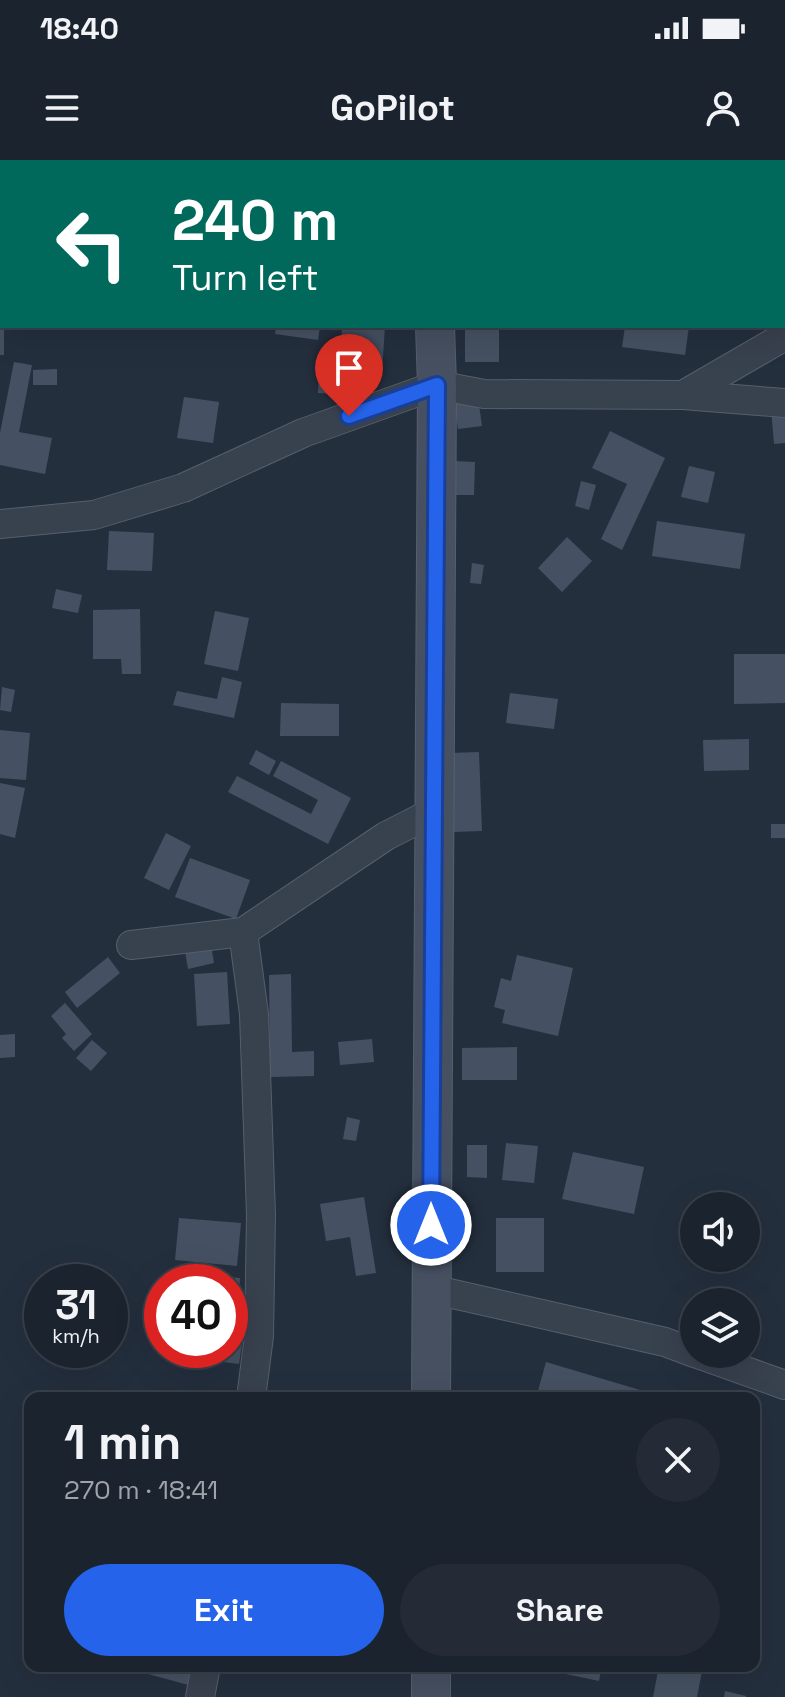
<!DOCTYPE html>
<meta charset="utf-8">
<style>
:root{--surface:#1b232e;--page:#242b36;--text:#f1f3f6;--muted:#a0a4aa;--line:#39404a;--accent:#2563eb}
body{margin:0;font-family:"Space Grotesk",sans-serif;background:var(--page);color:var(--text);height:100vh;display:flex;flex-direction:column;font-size:30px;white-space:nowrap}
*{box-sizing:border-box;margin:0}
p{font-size:26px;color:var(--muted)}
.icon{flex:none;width:44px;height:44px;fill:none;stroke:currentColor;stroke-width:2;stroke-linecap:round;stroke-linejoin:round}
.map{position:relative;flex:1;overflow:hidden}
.sheet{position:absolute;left:24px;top:1232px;width:736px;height:280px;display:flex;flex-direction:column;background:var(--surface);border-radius:16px;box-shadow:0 8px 32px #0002,0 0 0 2px var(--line)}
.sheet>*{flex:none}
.banner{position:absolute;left:0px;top:0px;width:786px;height:168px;box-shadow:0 8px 32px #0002,0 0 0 2px var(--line);background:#00695c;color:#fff;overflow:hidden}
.fabs{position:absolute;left:680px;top:1032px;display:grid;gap:16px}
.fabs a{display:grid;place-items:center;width:80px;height:80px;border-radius:50%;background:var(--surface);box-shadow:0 8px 32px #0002,0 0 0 2px var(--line);font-size:40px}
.speed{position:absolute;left:24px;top:1104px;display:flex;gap:16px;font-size:40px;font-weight:700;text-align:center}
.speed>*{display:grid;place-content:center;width:104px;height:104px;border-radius:50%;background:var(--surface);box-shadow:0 8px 32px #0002,0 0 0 2px var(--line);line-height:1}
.speed small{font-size:20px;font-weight:400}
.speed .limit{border:12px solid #d22;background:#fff;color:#111}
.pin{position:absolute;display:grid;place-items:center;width:68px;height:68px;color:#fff;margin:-82px -34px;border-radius:50% 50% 50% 0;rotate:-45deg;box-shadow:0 0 8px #0007}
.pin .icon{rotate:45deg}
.me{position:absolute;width:88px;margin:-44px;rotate:0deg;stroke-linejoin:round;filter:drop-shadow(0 0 6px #0008)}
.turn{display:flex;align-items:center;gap:28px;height:168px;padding:0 40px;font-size:36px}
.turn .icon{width:104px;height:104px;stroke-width:2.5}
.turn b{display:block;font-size:56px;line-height:68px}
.round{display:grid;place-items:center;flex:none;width:84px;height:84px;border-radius:42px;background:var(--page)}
.overview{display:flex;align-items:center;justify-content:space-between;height:136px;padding:0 40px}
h1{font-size:48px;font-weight:700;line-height:60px}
.button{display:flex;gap:16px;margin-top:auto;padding:16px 40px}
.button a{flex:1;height:92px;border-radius:48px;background:var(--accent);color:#fff;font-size:32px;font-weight:700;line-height:92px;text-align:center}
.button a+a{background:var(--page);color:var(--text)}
.status{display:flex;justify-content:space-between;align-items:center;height:56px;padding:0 40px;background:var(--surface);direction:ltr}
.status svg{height:22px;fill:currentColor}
header{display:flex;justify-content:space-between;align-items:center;height:104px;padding:0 40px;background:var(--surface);font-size:36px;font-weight:700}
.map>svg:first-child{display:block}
.building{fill:#455162}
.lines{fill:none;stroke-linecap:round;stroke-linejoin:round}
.street-casing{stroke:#565f6c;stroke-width:30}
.secondary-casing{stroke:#565f6c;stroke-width:40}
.street{stroke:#38414e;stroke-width:28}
.secondary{stroke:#465061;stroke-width:38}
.route-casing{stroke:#184099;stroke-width:20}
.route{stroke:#2563eb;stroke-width:14}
</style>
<div class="status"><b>18:40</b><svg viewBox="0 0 49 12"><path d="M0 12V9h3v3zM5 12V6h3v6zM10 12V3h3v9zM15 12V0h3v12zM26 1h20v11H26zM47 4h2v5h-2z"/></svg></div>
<header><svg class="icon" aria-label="menu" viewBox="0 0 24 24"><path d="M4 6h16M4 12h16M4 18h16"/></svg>GoPilot<svg class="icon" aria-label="person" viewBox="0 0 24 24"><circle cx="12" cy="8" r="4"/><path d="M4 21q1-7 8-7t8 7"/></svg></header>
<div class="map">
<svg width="785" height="1537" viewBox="0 0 785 1537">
<rect width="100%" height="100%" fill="#242f3e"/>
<!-- building -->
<g class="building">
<rect x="0" y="166" width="4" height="29"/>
<rect x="242" y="166" width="27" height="4"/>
<polygon points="276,166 320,166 318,180 275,174"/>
<polygon points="342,166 385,166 382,213 340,211"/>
<rect x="465" y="166" width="34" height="36"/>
<polygon points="625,166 689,166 685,195 622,187"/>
<polygon points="319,195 335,195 335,234 318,233"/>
<polygon points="14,202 32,205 19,272 52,278 45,314 0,305 0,273"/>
<polygon points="57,209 57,225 33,225 33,210"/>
<polygon points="184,237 219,242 213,283 177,278"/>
<polygon points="478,238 482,266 458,269 454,242"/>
<polygon points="785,247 785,283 774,284 771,248"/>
<polygon points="610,271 665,298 622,390 601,379 627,324 592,308"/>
<polygon points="454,301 475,302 474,335 453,335"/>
<polygon points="689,306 715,312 708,343 681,337"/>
<polygon points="581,321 596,325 589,350 575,346"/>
<polygon points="657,361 745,374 740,409 652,396"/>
<polygon points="109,371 154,373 152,411 107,410"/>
<polygon points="567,377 592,401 562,432 538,408"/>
<polygon points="472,403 484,405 481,424 470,423"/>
<polygon points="56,429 82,435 78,453 52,448"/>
<polygon points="140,449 141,514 122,514 121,499 93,499 93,450"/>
<polygon points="215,451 249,458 238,511 204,504"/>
<polygon points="734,494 785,494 785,543 734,544"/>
<polygon points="222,517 242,522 234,558 173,545 177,531 217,539"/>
<polygon points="2,527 15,530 11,552 0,550"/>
<polygon points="510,533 558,539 554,569 506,563"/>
<polygon points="281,543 339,544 339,576 280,576"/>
<polygon points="0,570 30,573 26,620 0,618"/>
<polygon points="749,579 749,610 704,611 703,580"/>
<polygon points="256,590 276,601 269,615 249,604"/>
<polygon points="479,592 482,671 453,672 450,593"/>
<polygon points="281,601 351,638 328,684 228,632 237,616 311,654 318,640 273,616"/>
<polygon points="0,623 25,628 15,678 0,674"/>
<rect x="771" y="664" width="14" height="14"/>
<polygon points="166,673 191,686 169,730 144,718"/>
<polygon points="190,698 250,720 236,759 175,737"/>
<polygon points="211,785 214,803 188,809 185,791"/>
<polygon points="517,795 573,808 558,876 502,863 505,850 494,847 501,818 511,821"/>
<polygon points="108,797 120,813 77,848 65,832"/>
<polygon points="227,812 230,864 197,866 194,814"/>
<polygon points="291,814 292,892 314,891 314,916 270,917 269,815"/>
<polygon points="65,843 92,874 74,891 62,878 66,874 51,856"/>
<polygon points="15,874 15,897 0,898 0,875"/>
<polygon points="372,879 374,902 340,905 338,882"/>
<polygon points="92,880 107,893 91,911 76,898"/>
<polygon points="517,887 517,920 462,920 462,888"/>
<polygon points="347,957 360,960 356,981 343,979"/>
<polygon points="506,983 538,986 534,1023 502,1020"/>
<polygon points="467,985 487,985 487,1018 467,1017"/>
<polygon points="573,992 644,1007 634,1054 562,1039"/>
<polygon points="364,1037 376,1113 356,1116 350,1077 326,1081 320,1044"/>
<polygon points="179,1058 241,1063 237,1106 175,1100"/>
<rect x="496" y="1058" width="48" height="54"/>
<polygon points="170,1113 240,1118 238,1147 230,1146 230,1122 169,1122"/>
<polygon points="230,1162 245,1164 239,1204 182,1197 183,1190 230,1190"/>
<polygon points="546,1202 640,1230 637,1238 536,1238"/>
<polygon points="138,1506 197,1506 192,1526 137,1511"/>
<polygon points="563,1506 602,1506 599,1521 561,1513"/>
<polygon points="659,1506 703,1506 697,1537 653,1537"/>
<polygon points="725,1531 746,1536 746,1537 724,1537"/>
</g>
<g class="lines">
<!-- street casing -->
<g class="street-casing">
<g id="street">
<polyline points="0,9 2,10"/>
<polyline points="683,235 785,176"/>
<polyline points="0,364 94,355 183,328 303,273 437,225 484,234 683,235 785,243"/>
<polyline points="243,772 254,854 261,1055 259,1176 251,1238"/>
<polyline points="131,785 243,772 386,676 433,652"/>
<polyline points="431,1129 665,1182 694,1193"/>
<polyline points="698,1194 785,1225"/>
<polyline points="200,1537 206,1506"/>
</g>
</g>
<!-- secondary casing -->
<g class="secondary-casing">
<g id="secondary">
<polyline points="434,2 434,0"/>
<polyline points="431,1238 437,225 435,166"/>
<polyline points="431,1506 431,1537"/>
</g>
</g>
<!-- street -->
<use href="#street" class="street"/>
<!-- secondary -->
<use href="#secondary" class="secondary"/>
</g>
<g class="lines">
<!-- route casing -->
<g class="route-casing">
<polyline id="route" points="349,256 437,225 431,1065"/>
</g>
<!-- route -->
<use href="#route" class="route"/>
</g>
</svg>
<div class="fabs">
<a><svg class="icon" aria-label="sound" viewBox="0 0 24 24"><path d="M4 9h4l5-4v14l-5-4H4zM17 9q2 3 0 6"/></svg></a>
<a><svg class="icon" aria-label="layers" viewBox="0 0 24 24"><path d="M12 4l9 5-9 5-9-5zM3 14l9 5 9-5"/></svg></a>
</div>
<div class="speed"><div>31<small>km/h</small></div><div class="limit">40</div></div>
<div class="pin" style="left:349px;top:256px;background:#d93025"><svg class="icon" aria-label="arrive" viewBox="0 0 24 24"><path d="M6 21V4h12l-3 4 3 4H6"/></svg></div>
<svg class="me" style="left:431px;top:1065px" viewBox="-20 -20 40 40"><circle r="17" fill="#2563eb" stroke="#fff" stroke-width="3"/><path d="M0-11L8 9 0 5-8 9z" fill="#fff"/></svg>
<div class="banner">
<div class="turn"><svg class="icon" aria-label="left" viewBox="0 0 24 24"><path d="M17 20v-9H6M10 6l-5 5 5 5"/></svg><div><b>240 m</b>Turn left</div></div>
</div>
<section class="sheet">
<div class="overview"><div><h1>1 min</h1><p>270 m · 18:41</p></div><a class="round"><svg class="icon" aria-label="close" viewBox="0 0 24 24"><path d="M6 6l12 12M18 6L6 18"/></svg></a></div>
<div class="button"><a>Exit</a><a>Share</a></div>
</section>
</div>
